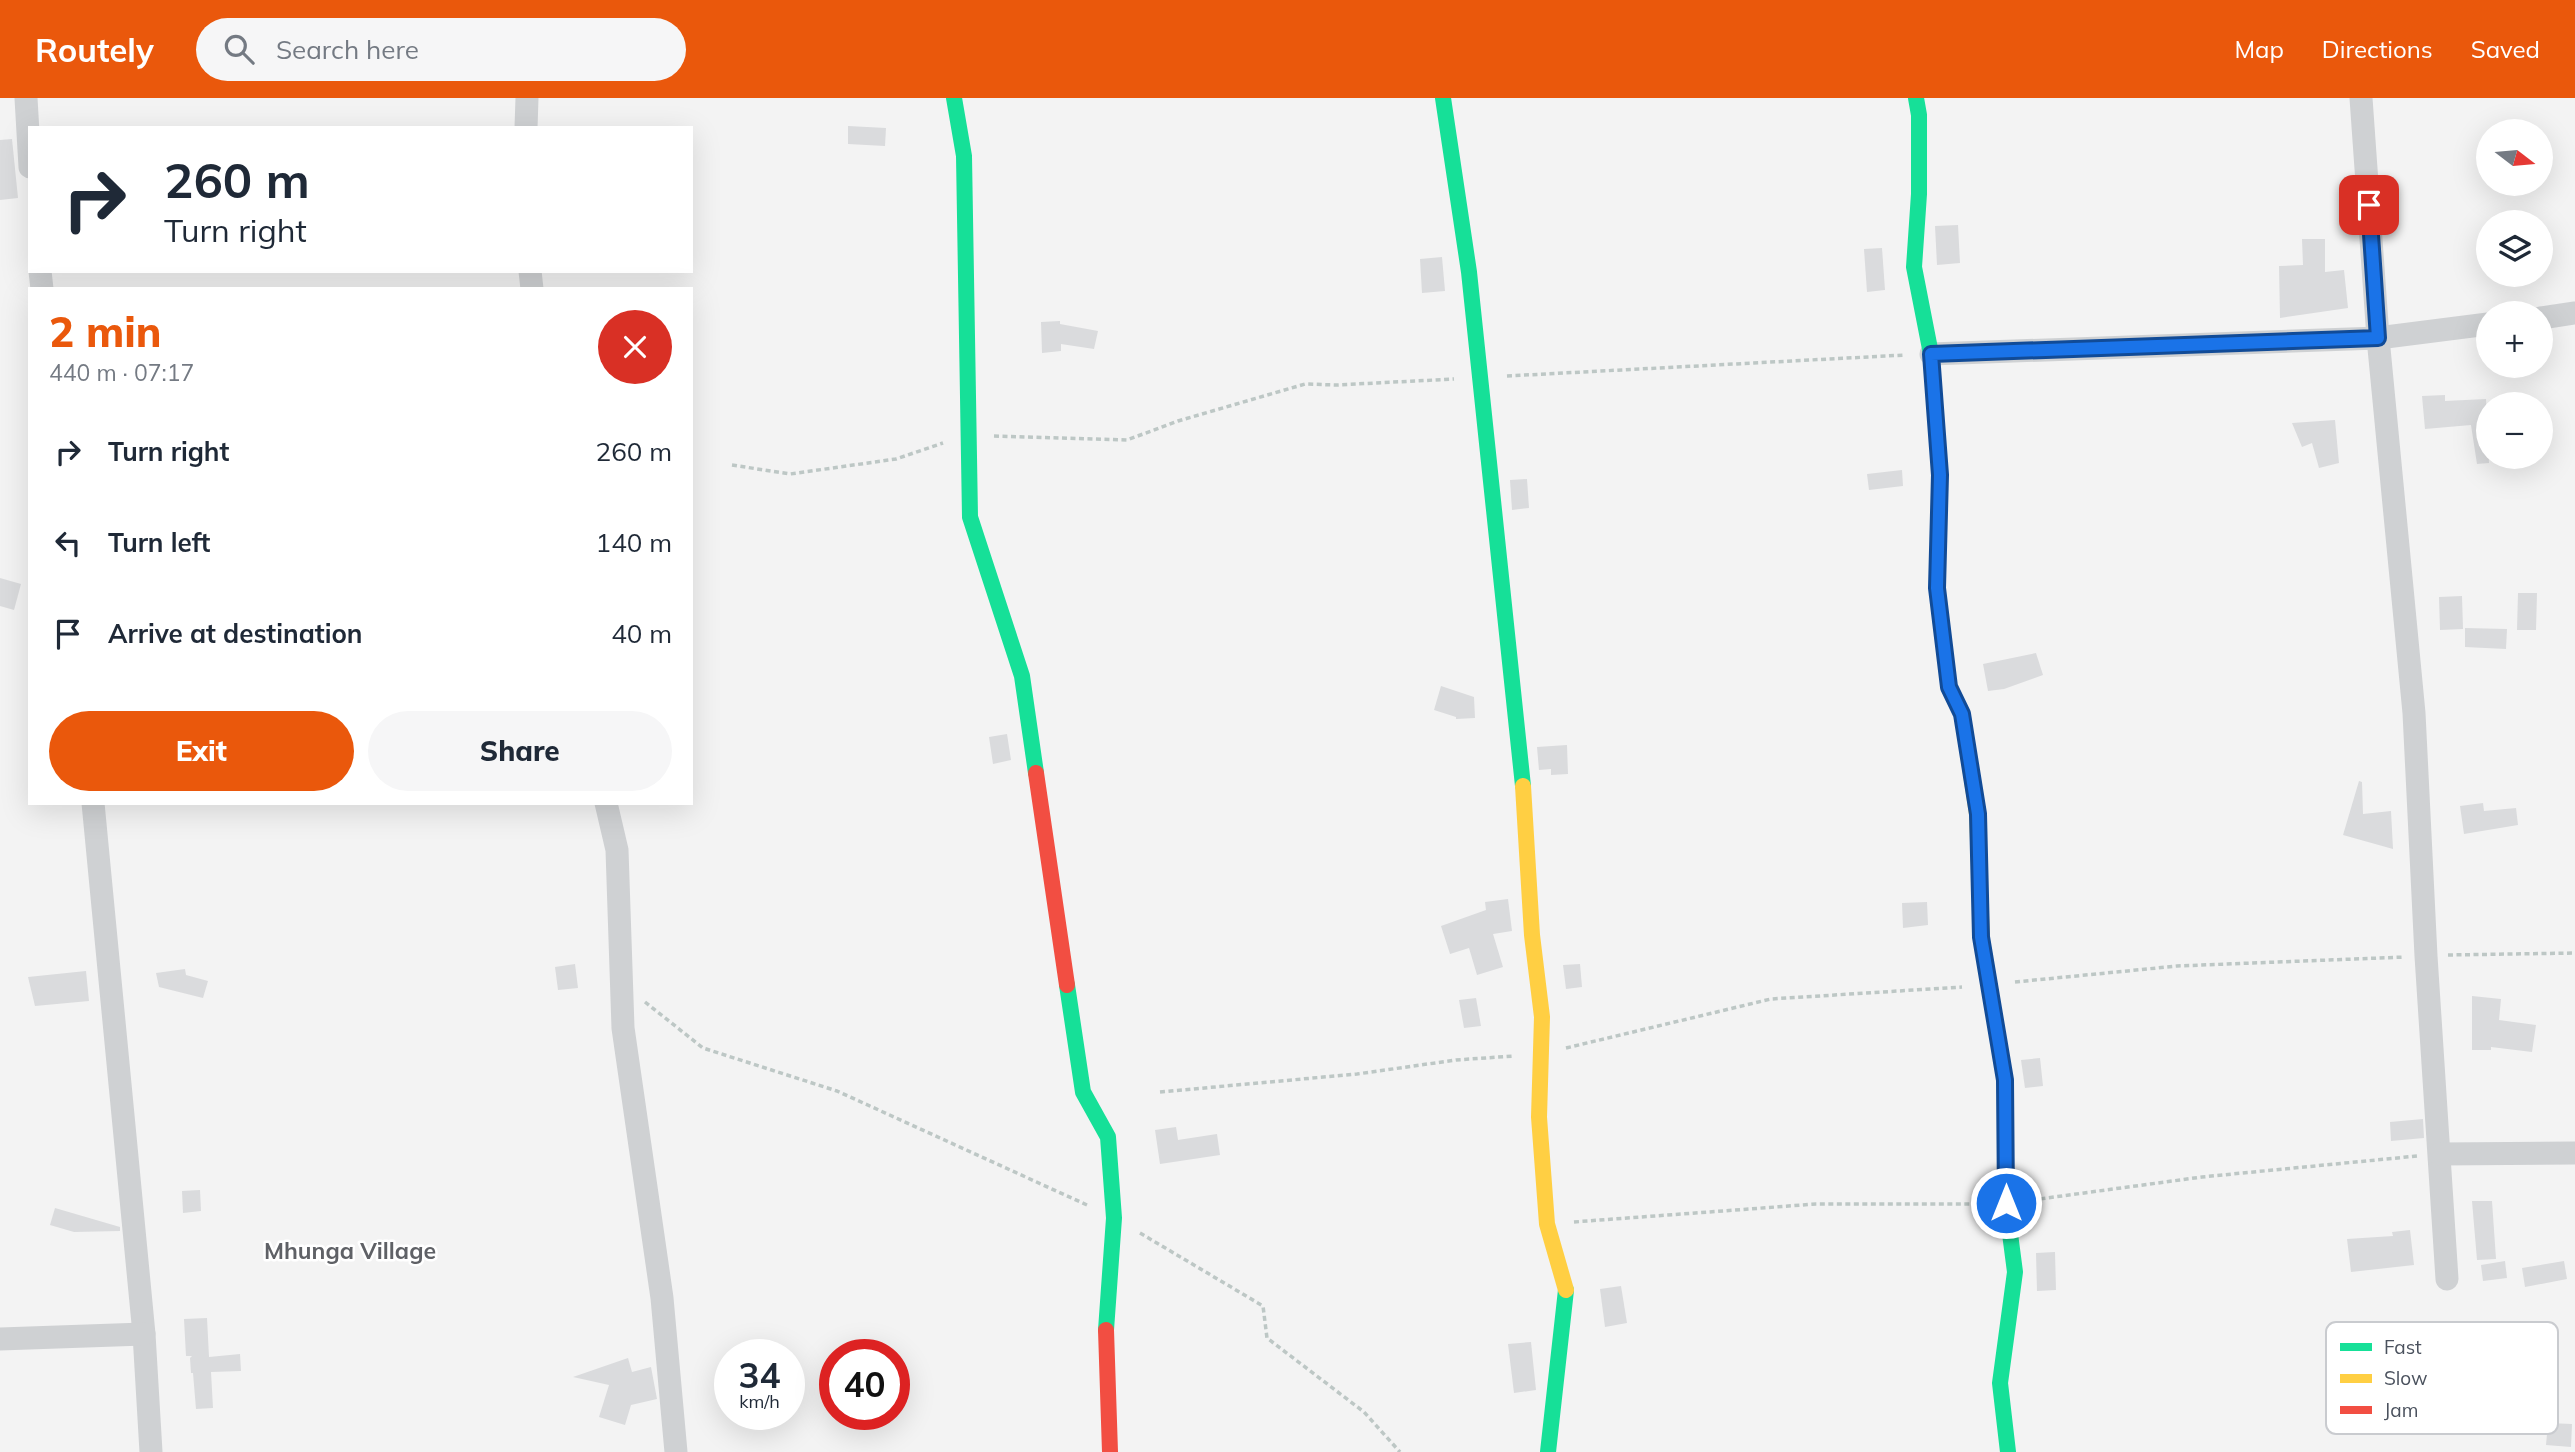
<!DOCTYPE html>
<meta charset="utf-8">
<style>
:root{--surface:#fff;--page:#f6f6f7;--text:#1f2937;--muted:#747a83;--accent:#ea580c}
body{margin:0;font-family:Mulish,sans-serif;background:var(--page);color:var(--text);height:100vh;display:flex;flex-direction:column;font-size:26px;white-space:nowrap}
*{box-sizing:border-box;margin:0}
p{font-size:23px;color:var(--muted)}
.icon{flex:none;width:38px;height:38px;fill:none;stroke:currentColor;stroke-width:2;stroke-linecap:round;stroke-linejoin:round}
.map{position:relative;flex:1;overflow:hidden}
.sheet{position:absolute;left:28px;top:189px;width:665px;height:518px;display:flex;flex-direction:column;background:var(--surface);border-radius:0px;box-shadow:0 7px 28px #0002}
.sheet>*{flex:none}
.hud{position:absolute;left:28px;top:28px;width:665px;height:147px;border-radius:0px;box-shadow:0 7px 28px #0002;background:#fff;color:var(--text);overflow:hidden}
.needle{width:46px;rotate:106deg}
.tools{position:absolute;left:2476px;top:21px;display:grid;gap:14px}
.tools a{display:grid;place-items:center;width:77px;height:77px;border-radius:50%;background:var(--surface);box-shadow:0 7px 28px #0002;font-size:35px}
.speed{position:absolute;left:714px;top:1241px;display:flex;gap:14px;font-size:35px;font-weight:700;text-align:center}
.speed>*{display:grid;place-content:center;width:91px;height:91px;border-radius:50%;background:var(--surface);box-shadow:0 7px 28px #0002;line-height:1}
.speed small{font-size:18px;font-weight:400}
.speed .limit{border:10px solid #d22;background:#fff;color:#111}
.pin{position:absolute;display:grid;place-items:center;width:60px;height:60px;color:#fff;margin:-30px;border-radius:14px;box-shadow:0 4px 10px #0006}
.me{position:absolute;width:77px;margin:-38px;rotate:0deg;stroke-linejoin:round;filter:drop-shadow(0 0 5px #0008)}
.turn{display:flex;align-items:center;gap:24px;height:147px;padding:0 21px;font-size:32px}
.turn .icon{width:91px;height:91px;stroke-width:2.5}
.turn b{display:block;font-size:49px;line-height:60px}
.round{display:grid;place-items:center;flex:none;width:74px;height:74px;border-radius:37px;background:var(--page)}
.summary{display:flex;align-items:center;justify-content:space-between;height:119px;padding:0 21px}
h1{font-size:42px;font-weight:800;line-height:52px;color:var(--accent)}
.primary-button{display:flex;gap:14px;margin-top:auto;padding:14px 21px}
.primary-button a{flex:1;height:80px;border-radius:42px;background:var(--accent);color:#fff;font-size:28px;font-weight:800;line-height:80px;text-align:center}
.primary-button a+a{background:var(--page);color:var(--text)}
ul{padding:0;list-style:none}
li{display:flex;align-items:center;gap:21px;height:91px;padding:0 21px}
li div{flex:1}
li b{display:block;font-size:26px}
li em{font-style:normal}
header{display:flex;align-items:center;gap:42px;box-sizing:border-box;height:98px;padding:0 35px;background:var(--accent);color:#fff}
header strong{font-size:33px}
nav{display:flex;gap:38px;margin-inline-start:auto;font-size:24px}
.search{width:490px;height:63px;background:var(--page);display:flex;align-items:center;gap:18px;box-sizing:border-box;padding:0 24px;border-radius:38px;color:var(--muted);font-size:26px}
.map>svg:first-child{display:block}
.building{fill:#dadbdd}
.lines{fill:none;stroke-linecap:round;stroke-linejoin:round}
.path{stroke:#bdc7c5;stroke-width:3.5;stroke-dasharray:5 3.5;stroke-linecap:butt}
.street{stroke:#cfd1d3;stroke-width:23}
.fast{stroke:#16e098;stroke-width:16}
.slow{stroke:#ffcf43;stroke-width:16}
.jam{stroke:#f24e42;stroke-width:16}
.route-casing{stroke:#114b97;stroke-width:18}
.route{stroke:#1a73e8;stroke-width:12}
.labels{text-anchor:middle;dominant-baseline:central;stroke-width:5;stroke-linejoin:round;paint-order:stroke}
.quarter-label{font-size:23px;font-weight:bold;fill:#5f6166;stroke:#fff}
.key{fill:#fff;stroke:#c9cbcf;stroke-width:2}
.key-label{font-size:19px;fill:#4b525e}
</style>
<header>
<strong>Routely</strong>
<div class="search"><svg class="icon" aria-label="search" viewBox="0 0 24 24"><circle cx="10" cy="10" r="6"/><path d="M15 15l6 6"/></svg>Search here</div>
<nav><a>Map</a><a>Directions</a><a>Saved</a></nav>
</header>
<div class="map">
<svg width="2575" height="1354" viewBox="0 0 2575 1354">
<rect width="100%" height="100%" fill="#f3f3f3"/>
<!-- building -->
<g class="building">
<polygon points="848,28 886,30 885,48 848,46"/>
<polygon points="12,41 18,100 0,102 0,42"/>
<polygon points="1958,127 1960,165 1937,167 1935,128"/>
<polygon points="2302,141 2325,141 2325,174 2344,172 2348,210 2280,220 2279,168 2303,167"/>
<polygon points="1882,150 1885,192 1867,194 1864,151"/>
<polygon points="1442,159 1445,193 1422,195 1420,161"/>
<polygon points="1060,223 1060,226 1098,233 1094,251 1061,246 1061,253 1042,255 1041,224"/>
<polygon points="2445,297 2445,303 2486,301 2489,365 2477,366 2471,327 2425,331 2422,298"/>
<polygon points="2335,322 2339,365 2319,370 2312,345 2302,349 2292,325"/>
<polygon points="1902,372 1903,388 1869,392 1867,376"/>
<polygon points="1527,381 1529,410 1512,412 1510,382"/>
<polygon points="0,480 21,486 14,512 0,508"/>
<polygon points="2518,495 2537,495 2536,532 2517,532"/>
<polygon points="2462,498 2463,531 2440,532 2439,499"/>
<polygon points="2465,530 2507,531 2506,551 2465,549"/>
<polygon points="2036,555 2043,577 2004,591 1988,593 1983,566"/>
<polygon points="1441,588 1474,599 1475,620 1456,621 1456,619 1434,612"/>
<polygon points="1007,636 1011,662 993,666 989,639"/>
<polygon points="1567,647 1568,676 1551,677 1551,671 1539,672 1537,649"/>
<polygon points="2359,683 2362,684 2363,716 2391,713 2393,751 2343,737"/>
<polygon points="2483,705 2484,713 2516,710 2518,727 2464,736 2460,708"/>
<polygon points="1508,801 1512,833 1493,836 1503,869 1477,877 1469,850 1450,856 1441,828 1486,812 1485,804"/>
<polygon points="1927,804 1928,827 1903,830 1902,805"/>
<polygon points="575,866 578,890 558,892 555,869"/>
<polygon points="1580,866 1582,889 1566,891 1563,867"/>
<polygon points="185,871 186,877 208,883 203,900 159,889 156,875"/>
<polygon points="86,873 89,903 35,908 28,879"/>
<polygon points="2472,898 2501,901 2499,922 2536,927 2532,954 2491,949 2491,952 2472,952"/>
<polygon points="1476,900 1481,928 1464,930 1459,902"/>
<polygon points="2040,960 2043,988 2025,990 2021,962"/>
<polygon points="2423,1021 2424,1040 2391,1043 2390,1024"/>
<polygon points="1176,1029 1178,1042 1217,1036 1220,1057 1160,1066 1155,1032"/>
<polygon points="200,1092 201,1113 183,1115 182,1093"/>
<polygon points="2472,1103 2492,1103 2496,1161 2477,1162"/>
<polygon points="55,1110 120,1129 120,1133 74,1134 50,1127"/>
<polygon points="2410,1132 2414,1167 2351,1174 2347,1141 2393,1138 2392,1134"/>
<polygon points="2055,1154 2056,1192 2037,1193 2036,1155"/>
<polygon points="2505,1163 2507,1180 2483,1183 2481,1167"/>
<polygon points="2564,1163 2567,1181 2525,1189 2522,1170"/>
<polygon points="1621,1188 1627,1225 1605,1229 1600,1191"/>
<polygon points="207,1220 209,1259 240,1256 241,1273 211,1274 213,1310 196,1311 193,1275 191,1275 190,1260 192,1258 186,1258 184,1221"/>
<polygon points="1531,1244 1536,1292 1514,1295 1508,1246"/>
<polygon points="628,1260 632,1274 651,1269 657,1301 631,1307 625,1327 599,1319 609,1287 573,1279"/>
<polygon points="2548,1325 2572,1326 2571,1349 2546,1347"/>
</g>
<g class="lines">
<!-- path -->
<g class="path">
<polyline points="1507,278 1905,257"/>
<polyline points="994,338 1127,342 1178,323 1305,286 1337,287 1454,281"/>
<polyline points="732,367 790,376 896,361 943,345"/>
<polyline points="2448,857 2575,855"/>
<polyline points="2015,884 2177,868 2405,859"/>
<polyline points="645,904 703,950 837,993 1087,1107"/>
<polyline points="1566,950 1771,901 1962,889"/>
<polyline points="1160,994 1357,976 1456,962 1514,958"/>
<polyline points="2032,1102 2202,1079 2417,1058"/>
<polyline points="1574,1124 1816,1106 1979,1106"/>
<polyline points="1140,1135 1263,1208 1267,1240 1364,1314 1400,1354"/>
</g>
<!-- street -->
<g class="street">
<polyline points="26,0 30,69"/>
<polyline points="2361,0 2378,240 2414,615 2426,858 2447,1181"/>
<polyline points="526,30 527,0"/>
<polyline points="40,173 42,191"/>
<polyline points="530,173 532,191"/>
<polyline points="2541,220 2575,215"/>
<polyline points="1931,256 2378,240 2488,226"/>
<polyline points="93,705 144,1236 151,1354"/>
<polyline points="606,705 617,752 623,930 662,1200 676,1354"/>
<polyline points="2440,1056 2575,1055"/>
<polyline points="0,1241 144,1236"/>
</g>
<!-- fast -->
<g class="fast">
<polyline points="954,0 964,58 970,419 1022,578 1036,675"/>
<polyline points="1443,0 1469,174 1523,688"/>
<polyline points="1916,0 1919,17 1919,96 1914,169 1931,256 1940,377 1937,490 1941,526"/>
<polyline points="1982,843 2005,982 2006,1105 2015,1174 2000,1285 2008,1354"/>
<polyline points="1067,887 1083,994 1108,1039 1114,1120 1106,1232"/>
<polyline points="1548,1354 1566,1192"/>
</g>
<!-- slow -->
<g class="slow">
<polyline points="1941,526 1949,589 1962,616 1977,716 1982,843"/>
<polyline points="1523,688 1532,837 1542,919 1539,1019 1547,1126 1566,1192"/>
</g>
<!-- jam -->
<g class="jam">
<polyline points="1036,675 1067,887"/>
<polyline points="1106,1232 1110,1354"/>
</g>
</g>
<g class="lines">
<!-- route casing -->
<g class="route-casing">
<polyline id="route" points="2006,1105 2005,982 1981,839 1978,716 1962,616 1949,589 1937,490 1940,377 1931,256 2378,240 2369,107"/>
</g>
<!-- route -->
<use href="#route" class="route"/>
</g>
<g class="labels">
<!-- quarter labels -->
<g class="quarter-label">
<text x="350" y="1152">Mhunga Village</text>
</g>
</g>
<!-- legend -->
<rect x="2326" y="1224" width="232" height="112" rx="10" class="key"/>
<rect x="2340" y="1245" width="32" height="8" fill="#16e098"/>
<rect x="2340" y="1276" width="32" height="9" fill="#ffcf43"/>
<rect x="2340" y="1308" width="32" height="8" fill="#f24e42"/>
<g class="key-label">
<text x="2384" y="1256">Fast</text>
<text x="2384" y="1287">Slow</text>
<text x="2384" y="1319">Jam</text>
</g>
</svg>
<div class="tools">
<a><svg class="needle" viewBox="-14 -14 28 28"><path d="M0-13l5 13h-10z" fill="#e53935"/><path d="M0 13l5-13h-10z" fill="#747a83"/></svg></a>
<a><svg class="icon" aria-label="layers" viewBox="0 0 24 24"><path d="M12 4l9 5-9 5-9-5zM3 14l9 5 9-5"/></svg></a>
<a>+</a>
<a>−</a>
</div>
<div class="speed"><div>34<small>km/h</small></div><div class="limit">40</div></div>
<div class="pin" style="left:2369px;top:107px;background:#d93025"><svg class="icon" aria-label="arrive" viewBox="0 0 24 24"><path d="M6 21V4h12l-3 4 3 4H6"/></svg></div>
<svg class="me" style="left:2006px;top:1105px" viewBox="-20 -20 40 40"><circle r="17" fill="#1a73e8" stroke="#fff" stroke-width="3"/><path d="M0-11L8 9 0 5-8 9z" fill="#fff"/></svg>
<div class="hud">
<div class="turn"><svg class="icon" aria-label="right" viewBox="0 0 24 24"><path d="M7 20v-9h11M14 6l5 5-5 5"/></svg><div><b>260 m</b>Turn right</div></div>
</div>
<section class="sheet">
<div class="summary"><div><h1>2 min</h1><p>440 m · 07:17</p></div><a class="round" style="background:#d93025;color:#fff"><svg class="icon" aria-label="close" viewBox="0 0 24 24"><path d="M6 6l12 12M18 6L6 18"/></svg></a></div>
<ul>
<li><svg class="icon" aria-label="right" viewBox="0 0 24 24"><path d="M7 20v-9h11M14 6l5 5-5 5"/></svg><div><b>Turn right</b></div><em>260 m</em></li>
<li><svg class="icon" aria-label="left" viewBox="0 0 24 24"><path d="M17 20v-9H6M10 6l-5 5 5 5"/></svg><div><b>Turn left</b></div><em>140 m</em></li>
<li><svg class="icon" aria-label="arrive" viewBox="0 0 24 24"><path d="M6 21V4h12l-3 4 3 4H6"/></svg><div><b>Arrive at destination</b></div><em>40 m</em></li>
</ul>
<div class="primary-button"><a>Exit</a><a>Share</a></div>
</section>
</div>
